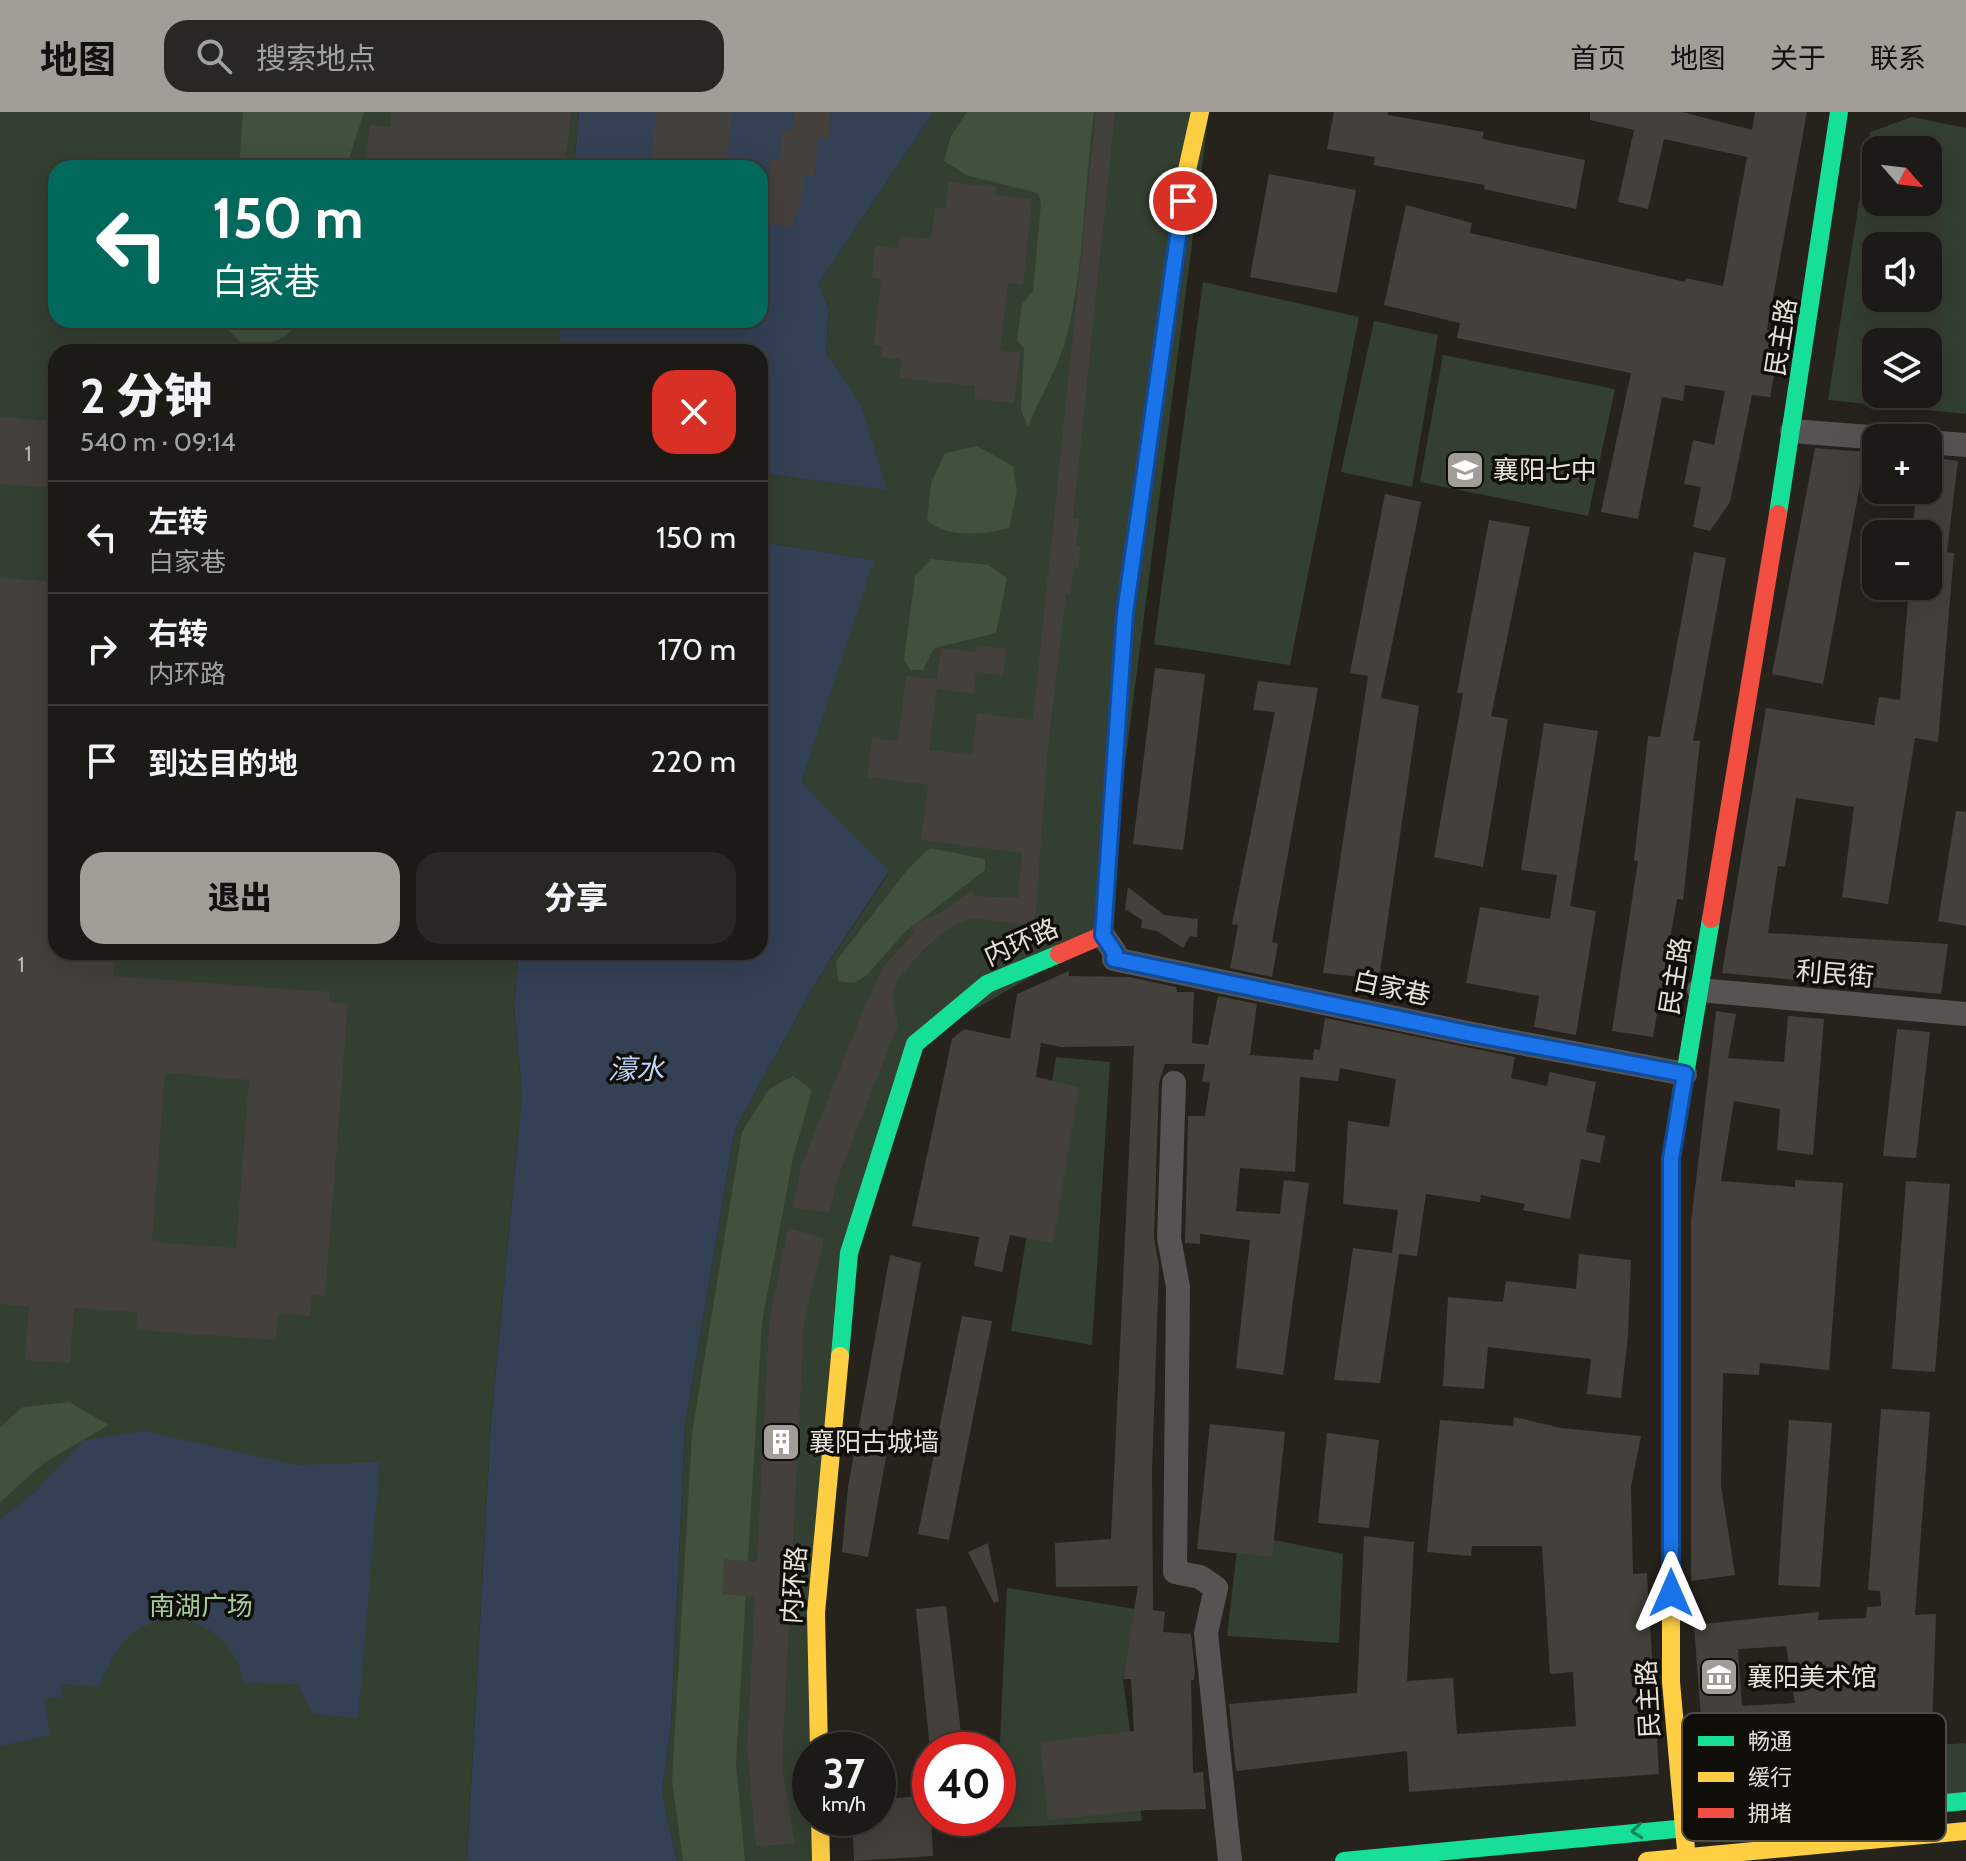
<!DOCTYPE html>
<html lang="zh">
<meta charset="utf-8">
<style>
:root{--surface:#1c1a16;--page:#292723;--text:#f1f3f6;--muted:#a0a1a1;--line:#3a3835;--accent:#a29e97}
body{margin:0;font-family:Cabin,"Noto Sans SC",sans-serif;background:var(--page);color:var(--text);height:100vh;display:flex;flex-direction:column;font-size:30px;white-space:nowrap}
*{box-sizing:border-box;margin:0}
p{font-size:26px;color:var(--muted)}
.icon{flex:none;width:44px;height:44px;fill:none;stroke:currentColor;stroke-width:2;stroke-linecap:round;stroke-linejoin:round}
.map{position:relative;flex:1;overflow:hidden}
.side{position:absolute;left:48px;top:232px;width:720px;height:616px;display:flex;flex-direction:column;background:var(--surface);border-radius:24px;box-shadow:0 8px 32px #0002,0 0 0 2px var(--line)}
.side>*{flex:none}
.hud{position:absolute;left:48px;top:48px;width:720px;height:168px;border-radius:24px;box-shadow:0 8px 32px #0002,0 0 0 2px var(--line);background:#00695c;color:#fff;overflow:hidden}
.needle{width:52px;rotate:118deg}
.controls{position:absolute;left:1862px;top:24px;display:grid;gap:16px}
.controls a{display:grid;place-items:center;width:80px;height:80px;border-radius:16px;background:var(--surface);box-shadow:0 8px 32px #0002,0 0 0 2px var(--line);font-size:40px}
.speed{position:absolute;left:792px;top:1620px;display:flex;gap:16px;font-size:40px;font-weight:700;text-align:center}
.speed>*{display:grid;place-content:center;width:104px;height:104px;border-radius:50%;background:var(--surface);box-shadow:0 8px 32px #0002,0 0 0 2px var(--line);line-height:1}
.speed small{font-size:20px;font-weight:400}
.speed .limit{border:12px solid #d22;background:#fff;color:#111}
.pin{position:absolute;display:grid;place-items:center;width:68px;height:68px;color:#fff;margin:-34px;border:4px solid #fff;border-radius:50%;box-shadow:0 2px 8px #0007}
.me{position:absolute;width:88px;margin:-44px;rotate:0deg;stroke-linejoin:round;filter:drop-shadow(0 0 6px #0008)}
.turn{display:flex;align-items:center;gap:28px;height:168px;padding:0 32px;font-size:36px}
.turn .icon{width:104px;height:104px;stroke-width:2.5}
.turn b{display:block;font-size:56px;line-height:68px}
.round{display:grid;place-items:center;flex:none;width:84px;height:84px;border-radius:24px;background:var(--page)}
.summary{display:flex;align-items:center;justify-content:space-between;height:136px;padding:0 32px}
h1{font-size:48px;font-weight:800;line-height:60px}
.button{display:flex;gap:16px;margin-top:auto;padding:16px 32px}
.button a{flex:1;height:92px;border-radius:24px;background:var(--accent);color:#111;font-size:32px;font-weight:800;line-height:92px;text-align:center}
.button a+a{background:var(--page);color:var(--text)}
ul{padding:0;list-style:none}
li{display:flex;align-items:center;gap:24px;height:112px;padding:0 32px;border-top:2px solid var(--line)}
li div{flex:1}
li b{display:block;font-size:30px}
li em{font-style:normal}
header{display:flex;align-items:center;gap:48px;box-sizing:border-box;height:112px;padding:0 40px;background:var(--accent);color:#111}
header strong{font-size:38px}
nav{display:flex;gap:44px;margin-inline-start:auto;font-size:28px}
.search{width:560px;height:72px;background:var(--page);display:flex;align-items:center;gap:20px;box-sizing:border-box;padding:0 28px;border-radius:24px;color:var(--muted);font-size:30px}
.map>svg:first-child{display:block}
.green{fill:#333f30;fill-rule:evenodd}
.forest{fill:#41513d}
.water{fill:#344054}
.building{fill:#44413c;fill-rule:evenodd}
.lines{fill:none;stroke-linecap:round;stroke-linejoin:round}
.street{stroke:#565352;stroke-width:24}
.fast{stroke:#16e098;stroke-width:18}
.slow{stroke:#ffcf43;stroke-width:18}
.jam{stroke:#f24e42;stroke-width:18}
.oneway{stroke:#138258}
.route-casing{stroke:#114b97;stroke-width:20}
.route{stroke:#1a73e8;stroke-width:14}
.labels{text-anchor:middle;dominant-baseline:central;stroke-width:7;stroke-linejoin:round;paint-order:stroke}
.number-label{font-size:22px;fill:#bdb9b2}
.street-label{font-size:26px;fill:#e5e1d9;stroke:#100e09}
.poi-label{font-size:26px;fill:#e5e1d9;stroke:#100e09;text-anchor:start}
.park-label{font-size:26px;fill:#a5ca9e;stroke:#100e09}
.water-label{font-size:28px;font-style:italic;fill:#bdd4fa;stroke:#100e09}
.key{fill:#100e09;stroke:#504d47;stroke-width:2}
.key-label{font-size:22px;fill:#e5e1d9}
</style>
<header>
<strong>地图</strong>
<div class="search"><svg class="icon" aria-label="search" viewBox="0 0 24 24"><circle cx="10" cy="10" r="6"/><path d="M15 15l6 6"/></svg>搜索地点</div>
<nav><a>首页</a><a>地图</a><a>关于</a><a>联系</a></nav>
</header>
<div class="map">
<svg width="1966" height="1749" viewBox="0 0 1966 1749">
<rect width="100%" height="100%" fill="#26231d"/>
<!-- green -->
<g class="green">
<polygon points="0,0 579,0 574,56 56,56 56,208 561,208 558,240 56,240 56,840 519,840 514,893 522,983 491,1310 467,1749 0,1749"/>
<polygon points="934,0 1209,0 1103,823 915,932 849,1141 810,1638 810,1706 821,1749 677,1749 662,1680 671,1613 685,1313 735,1017 819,865 889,760 802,670 873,448 760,430 760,361 886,377 861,292 826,241 829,197 819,172"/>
<path d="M 1912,5 L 1966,16 L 1966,302 L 1828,288 L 1870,20 ZM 1876,38 L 1928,38 L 1928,90 L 1876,90 ZM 1928,134 L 1928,186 L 1876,186 L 1876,134 ZM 1928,230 L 1928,282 L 1876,282 L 1876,230 Z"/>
<polygon points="1203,170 1359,205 1290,553 1154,532"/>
<polygon points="1374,209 1438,223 1412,375 1341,360"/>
<polygon points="1443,243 1615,277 1588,404 1420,370"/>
<polygon points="1056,945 1110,950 1092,1233 1011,1219"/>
<polygon points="1239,1421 1343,1442 1339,1531 1227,1524"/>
<polygon points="1007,1476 1135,1497 1123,1567 1142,1709 996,1716"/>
<polygon points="1966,1631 1966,1689 1683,1714 1678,1651"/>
</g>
<!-- forest -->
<g class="forest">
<polygon points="243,0 364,0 346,56 239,56"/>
<path d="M 967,0 L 1094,0 C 1084,73 1085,148 1068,219 C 1060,254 1041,282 1028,315 L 1021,298 L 1024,237 L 1017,228 L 1022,192 L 1033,179 L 1041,92 L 1038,81 L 966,63 L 944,49 L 951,24 Z"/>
<polygon points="228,208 300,208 286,224 263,235 239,229 227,217"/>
<path d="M 977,334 L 1013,354 L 1017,379 L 1009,416 C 983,423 949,426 927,409 L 931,371 L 945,341 Z"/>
<polygon points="931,447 988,453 1007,466 996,521 934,536 923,558 910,558 904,547 915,464"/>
<polygon points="930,736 985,747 985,758 905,820 866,864 854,871 838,869 836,849 908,757"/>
<polygon points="793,964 812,978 793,1046 762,1210 736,1651 745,1749 683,1749 672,1668 692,1322 742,1020 769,977"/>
<polygon points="69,1290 109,1313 44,1351 0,1390 0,1315 23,1295"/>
</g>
<!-- water -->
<g class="water">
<polygon points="579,0 934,0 819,172 829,197 826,241 861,292 887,378 760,361 760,240 558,240 561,208 760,208 760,56 574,56"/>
<polygon points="760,430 874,448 802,670 889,759 819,865 735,1017 685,1313 671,1613 662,1680 677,1749 467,1749 491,1310 522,983 514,893 519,840 760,840"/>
<path d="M 144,1319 L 296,1353 L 380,1350 L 358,1606 L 314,1602 L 297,1572 L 243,1571 C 238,1523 180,1488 137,1519 C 118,1532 108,1554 99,1575 L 61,1572 L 61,1585 L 44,1587 L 50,1623 L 0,1634 L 0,1408 L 35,1380 L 83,1328 Z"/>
</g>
<!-- building -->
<g class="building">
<polygon points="391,0 571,0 565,56 365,56 370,13 390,15"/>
<polygon points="656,0 731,0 727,56 651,56"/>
<polygon points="794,0 831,0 828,27 818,26 814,64 805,63 799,100 795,100 792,116 764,111 770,48 780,48 783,18 792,19"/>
<polygon points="1096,0 1115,0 1073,406 1079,407 1076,433 1081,434 1078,457 1073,456 1071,482 1066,482 1047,644 1035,814 973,806 954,813 930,831 900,864 892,880 898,912 837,1068 829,1101 793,1095 801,1055 864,896 883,855 914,821 911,814 945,798 971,779 975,784 1018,786 1022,741 921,728 928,673 867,665 872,626 898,629 906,564 937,567 941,536 975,540 976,533 1006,537 1003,564 976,560 974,582 937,577 929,638 972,643 977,601 1033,608"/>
<polygon points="1334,0 1388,0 1388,3 1484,20 1482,27 1585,48 1576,97 1484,77 1485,73 1373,53 1375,45 1327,37"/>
<polygon points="1590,0 1682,0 1752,18 1755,0 1807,0 1767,218 1782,221 1770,285 1752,283 1730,390 1710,419 1693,415 1701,375 1684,372 1693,328 1714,333 1725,279 1685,273 1683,289 1662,285 1638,407 1601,400 1631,261 1457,226 1460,211 1384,193 1406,93 1472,111 1470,121 1685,170 1686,166 1723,174 1747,45 1664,27 1648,97 1618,90 1634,18 1590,8"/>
<polygon points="1269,62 1356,78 1337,181 1250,165"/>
<polygon points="948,70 996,75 995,83 1032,87 1023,173 1008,171 1000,239 1020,241 1014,291 974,287 975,274 899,266 901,247 881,245 883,234 874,233 881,167 872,166 875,134 899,136 900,124 931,127 935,95 946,96"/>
<polygon points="0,305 56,309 56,376 0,372"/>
<polygon points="1815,336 1866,340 1823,572 1772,562"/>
<polygon points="1928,345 1958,349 1947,440 1954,441 1938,630 1915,626 1888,792 1842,785 1854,695 1796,686 1785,755 1778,754 1768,821 1948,832 1941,882 1722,861 1766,596 1874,613 1879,585 1900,588 1909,474 1928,474 1928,422 1912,422 1917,378 1928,378"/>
<polygon points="1385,382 1421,390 1381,586 1419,594 1379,867 1323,861 1368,564 1350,561"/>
<polygon points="1489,408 1530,415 1491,604 1508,607 1483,755 1434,745 1463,581 1457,581"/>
<polygon points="1694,440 1726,446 1693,629 1700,629 1683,788 1677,787 1653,925 1612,919 1638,749 1634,748 1648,624 1660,625"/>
<path d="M 0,466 L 48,469 L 47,479 L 56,480 L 56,608 L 51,660 L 56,660 L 56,840 L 115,840 L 113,864 L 330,880 L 330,890 L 348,892 L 325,1184 L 312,1183 L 310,1204 L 278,1202 L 276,1228 L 136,1218 L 137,1200 L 74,1196 L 70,1251 L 25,1248 L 29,1194 L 0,1192 ZM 165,961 L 249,968 L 236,1136 L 152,1130 Z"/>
<polygon points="1155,556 1205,562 1183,738 1133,732"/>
<polygon points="1258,569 1318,576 1272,830 1278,832 1272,865 1230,856 1238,813 1232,812 1275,600 1253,598"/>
<polygon points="1544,611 1598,619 1570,794 1596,799 1576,923 1534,915 1539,884 1466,871 1480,795 1550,807 1557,763 1521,758"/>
<polygon points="1956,699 1966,700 1966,814 1938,809"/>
<polygon points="1128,775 1164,803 1198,807 1197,825 1190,824 1183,836 1157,819 1141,816 1142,808 1125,797"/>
<polygon points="1069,859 1069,864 1129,865 1176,875 1177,880 1194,880 1192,931 1208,933 1218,884 1257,892 1250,943 1313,948 1314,937 1320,938 1325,906 1515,945 1511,966 1547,974 1550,960 1596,970 1586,1020 1605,1024 1600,1051 1581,1047 1570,1107 1523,1098 1525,1092 1481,1083 1480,1090 1426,1082 1417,1144 1399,1142 1380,1271 1334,1268 1353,1136 1392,1141 1398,1098 1343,1092 1348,1009 1389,1015 1396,967 1340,956 1338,969 1300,965 1295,1060 1240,1056 1236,1099 1280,1102 1284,1068 1309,1071 1283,1263 1236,1256 1250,1128 1200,1122 1200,1132 1185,1131 1188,1004 1205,1004 1210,971 1202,969 1205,952 1165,952 1159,971 1154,1126 1159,1154 1152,1359 1153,1498 1165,1500 1163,1520 1191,1522 1195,1560 1194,1568 1191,1568 1193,1661 1203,1660 1206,1697 1147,1698 1048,1708 1040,1630 1134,1619 1131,1567 1123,1567 1138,1474 1056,1475 1055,1431 1111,1427 1134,934 1061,935 1041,931 1036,965 1079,975 1053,1131 1010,1123 1002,1160 974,1154 979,1125 912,1114 952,927 964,917 1010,927 1017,882"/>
<polygon points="1716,899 1736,902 1728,946 1784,950 1788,904 1824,907 1813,1043 1777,1038 1780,997 1734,989 1721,1069 1795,1075 1795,1068 1843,1071 1829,1258 1760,1251 1759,1263 1723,1261 1721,1374 1735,1463 1691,1469 1691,1111"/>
<polygon points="1897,917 1930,920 1916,1046 1883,1044"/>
<polygon points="1906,1069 1950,1072 1935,1260 1892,1257"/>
<polygon points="788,1116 824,1126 804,1212 782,1653 795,1732 756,1734 747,1635 755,1485 722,1482 724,1447 757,1450 769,1212"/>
<polygon points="1579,1142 1631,1148 1628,1224 1621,1286 1587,1282 1591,1247 1488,1235 1484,1277 1443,1274 1448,1185 1503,1190 1506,1169 1576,1177"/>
<polygon points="890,1143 921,1151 868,1445 842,1440 848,1375"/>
<polygon points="962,1204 992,1209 949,1428 918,1422"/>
<path d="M 1881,1297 L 1930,1300 L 1915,1503 L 1936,1502 L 1932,1620 L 1811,1622 L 1770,1631 L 1734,1633 L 1733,1642 L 1704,1645 L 1694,1513 L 1819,1500 L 1818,1508 L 1866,1506 L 1867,1495 L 1881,1494 L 1880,1479 L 1868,1478 ZM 1786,1534 L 1795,1591 L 1742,1594 L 1738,1537 Z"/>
<polygon points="1514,1305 1561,1316 1641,1324 1631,1374 1633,1462 1647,1461 1659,1662 1409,1680 1407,1639 1236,1659 1229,1592 1357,1581 1364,1424 1414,1430 1407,1569 1453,1566 1457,1622 1576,1614 1573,1560 1550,1562 1542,1434 1472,1434 1471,1444 1427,1440 1440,1308 1513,1314"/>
<polygon points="1789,1308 1832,1311 1820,1475 1778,1473"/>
<polygon points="1210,1312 1285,1320 1272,1445 1197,1437"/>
<polygon points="1327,1321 1379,1328 1369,1416 1318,1411"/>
<polygon points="988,1431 999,1489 994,1491 968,1440"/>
<polygon points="946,1494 963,1638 930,1638 916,1497"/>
<polygon points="930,1683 933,1744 854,1749 852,1706 878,1706 878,1688"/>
</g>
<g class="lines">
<!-- street -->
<g class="street">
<polyline points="1792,319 1883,326"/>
<polyline points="1928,330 1966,333"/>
<polyline points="1103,823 1115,841 1114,847 1467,921 1685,962"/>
<polyline points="1699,878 1966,902"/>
<polyline points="1174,971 1169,1126 1178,1175 1175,1460 1200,1465 1216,1476 1206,1521 1230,1749"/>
</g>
<!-- fast -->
<g class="fast">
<polyline points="1778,402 1839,0"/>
<polyline points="840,1244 849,1141 915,932 987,872 1059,842"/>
<polyline points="1671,1414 1671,1047 1711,807"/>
<polyline points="1344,1749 1966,1689"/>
</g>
<!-- slow -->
<g class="slow">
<polyline points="1126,491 1187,58 1200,0"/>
<polyline points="1671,1414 1671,1570 1687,1749"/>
<polyline points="819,1638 816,1501 840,1244"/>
<polyline points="820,1706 821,1749"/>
<polyline points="1647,1749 1966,1719"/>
</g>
<!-- jam -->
<g class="jam">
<polyline points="1711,807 1778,402"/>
<polyline points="1059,842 1103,823 1126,491"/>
</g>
</g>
<!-- one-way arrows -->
<defs><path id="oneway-chevron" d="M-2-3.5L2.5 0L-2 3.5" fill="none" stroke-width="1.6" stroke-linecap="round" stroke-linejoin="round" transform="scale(2)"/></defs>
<use class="oneway" href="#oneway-chevron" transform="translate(1637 1719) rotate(174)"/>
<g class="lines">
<!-- route casing -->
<g class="route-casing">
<polyline id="route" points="1183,89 1125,501 1103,823 1115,841 1114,847 1467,921 1685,962 1671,1047 1671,1481"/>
</g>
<!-- route -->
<use href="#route" class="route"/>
</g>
<!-- icons -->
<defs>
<g id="school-square" transform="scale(2)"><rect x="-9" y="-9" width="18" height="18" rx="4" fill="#a29e97" stroke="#100e09"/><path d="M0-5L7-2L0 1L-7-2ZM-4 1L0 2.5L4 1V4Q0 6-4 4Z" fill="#fff"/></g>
<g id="building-square" transform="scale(2)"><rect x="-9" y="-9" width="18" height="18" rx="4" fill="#a29e97" stroke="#100e09"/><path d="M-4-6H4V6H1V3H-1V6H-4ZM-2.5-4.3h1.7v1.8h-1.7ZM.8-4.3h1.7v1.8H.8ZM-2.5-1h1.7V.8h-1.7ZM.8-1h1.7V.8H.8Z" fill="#fff"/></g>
<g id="museum-square" transform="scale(2)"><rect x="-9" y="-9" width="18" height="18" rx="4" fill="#a29e97" stroke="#100e09"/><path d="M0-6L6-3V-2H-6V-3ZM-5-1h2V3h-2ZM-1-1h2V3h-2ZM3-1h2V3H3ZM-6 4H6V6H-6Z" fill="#fff"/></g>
</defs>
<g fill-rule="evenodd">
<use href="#school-square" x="1465" y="358"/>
<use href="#building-square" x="781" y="1330"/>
<use href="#museum-square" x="1719" y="1565"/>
</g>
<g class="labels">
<!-- number labels -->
<g class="number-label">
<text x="28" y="341">1</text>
<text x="21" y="852">1</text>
</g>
<!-- street labels -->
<g class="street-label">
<text transform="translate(1781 225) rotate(-81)">民主路</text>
<text transform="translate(1021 830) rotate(-24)">内环路</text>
<text transform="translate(1835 862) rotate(5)">利民街</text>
<text transform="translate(1675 864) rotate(-81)">民主路</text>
<text transform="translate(1392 876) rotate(12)">白家巷</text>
<text transform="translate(794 1473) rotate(-86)">内环路</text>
<text transform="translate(1648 1587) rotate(-93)">民主路</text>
</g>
<!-- poi labels -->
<g class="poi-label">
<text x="1493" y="358">襄阳七中</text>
<text x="809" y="1330">襄阳古城墙</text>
<text x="1747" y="1565">襄阳美术馆</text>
</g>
<!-- park labels -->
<g class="park-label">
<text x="201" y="1494">南湖广场</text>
</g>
<!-- water labels -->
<g class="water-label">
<text x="636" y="957">濠水</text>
</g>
</g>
<!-- legend -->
<rect x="1682" y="1601" width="264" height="128" rx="12" class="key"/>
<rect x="1698" y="1624" width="36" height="10" fill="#16e098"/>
<rect x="1698" y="1660" width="36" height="10" fill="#ffcf43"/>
<rect x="1698" y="1696" width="36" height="10" fill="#f24e42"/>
<g class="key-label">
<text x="1748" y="1637">畅通</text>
<text x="1748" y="1673">缓行</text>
<text x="1748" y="1709">拥堵</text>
</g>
</svg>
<div class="controls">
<a><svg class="needle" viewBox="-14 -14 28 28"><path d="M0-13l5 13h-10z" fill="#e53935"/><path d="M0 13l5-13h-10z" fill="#a0a1a1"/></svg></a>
<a><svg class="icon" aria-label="sound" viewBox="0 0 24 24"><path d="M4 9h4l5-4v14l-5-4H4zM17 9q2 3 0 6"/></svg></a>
<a><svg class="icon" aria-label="layers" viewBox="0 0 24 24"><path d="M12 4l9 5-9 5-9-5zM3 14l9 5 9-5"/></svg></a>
<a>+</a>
<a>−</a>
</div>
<div class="speed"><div>37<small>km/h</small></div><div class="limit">40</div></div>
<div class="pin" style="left:1183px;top:89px;background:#d93025"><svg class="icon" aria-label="arrive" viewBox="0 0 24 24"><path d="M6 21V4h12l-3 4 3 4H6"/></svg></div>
<svg class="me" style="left:1671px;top:1481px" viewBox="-20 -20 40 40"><path d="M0-17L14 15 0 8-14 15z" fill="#1a73e8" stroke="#fff" stroke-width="4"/></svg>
<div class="hud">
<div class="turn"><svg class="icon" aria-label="left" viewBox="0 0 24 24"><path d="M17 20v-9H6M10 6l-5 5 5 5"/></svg><div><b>150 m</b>白家巷</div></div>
</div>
<section class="side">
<div class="summary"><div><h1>2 分钟</h1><p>540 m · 09:14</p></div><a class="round" style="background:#d93025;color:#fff"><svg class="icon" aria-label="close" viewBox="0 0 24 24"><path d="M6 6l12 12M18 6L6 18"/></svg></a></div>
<ul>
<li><svg class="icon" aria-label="left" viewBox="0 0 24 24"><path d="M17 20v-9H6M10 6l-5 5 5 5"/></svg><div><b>左转</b><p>白家巷</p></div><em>150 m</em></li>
<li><svg class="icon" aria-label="right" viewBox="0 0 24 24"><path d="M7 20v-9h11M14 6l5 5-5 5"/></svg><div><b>右转</b><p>内环路</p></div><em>170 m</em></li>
<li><svg class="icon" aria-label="arrive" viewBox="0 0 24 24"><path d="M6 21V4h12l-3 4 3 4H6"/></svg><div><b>到达目的地</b></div><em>220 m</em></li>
</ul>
<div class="button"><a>退出</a><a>分享</a></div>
</section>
</div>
